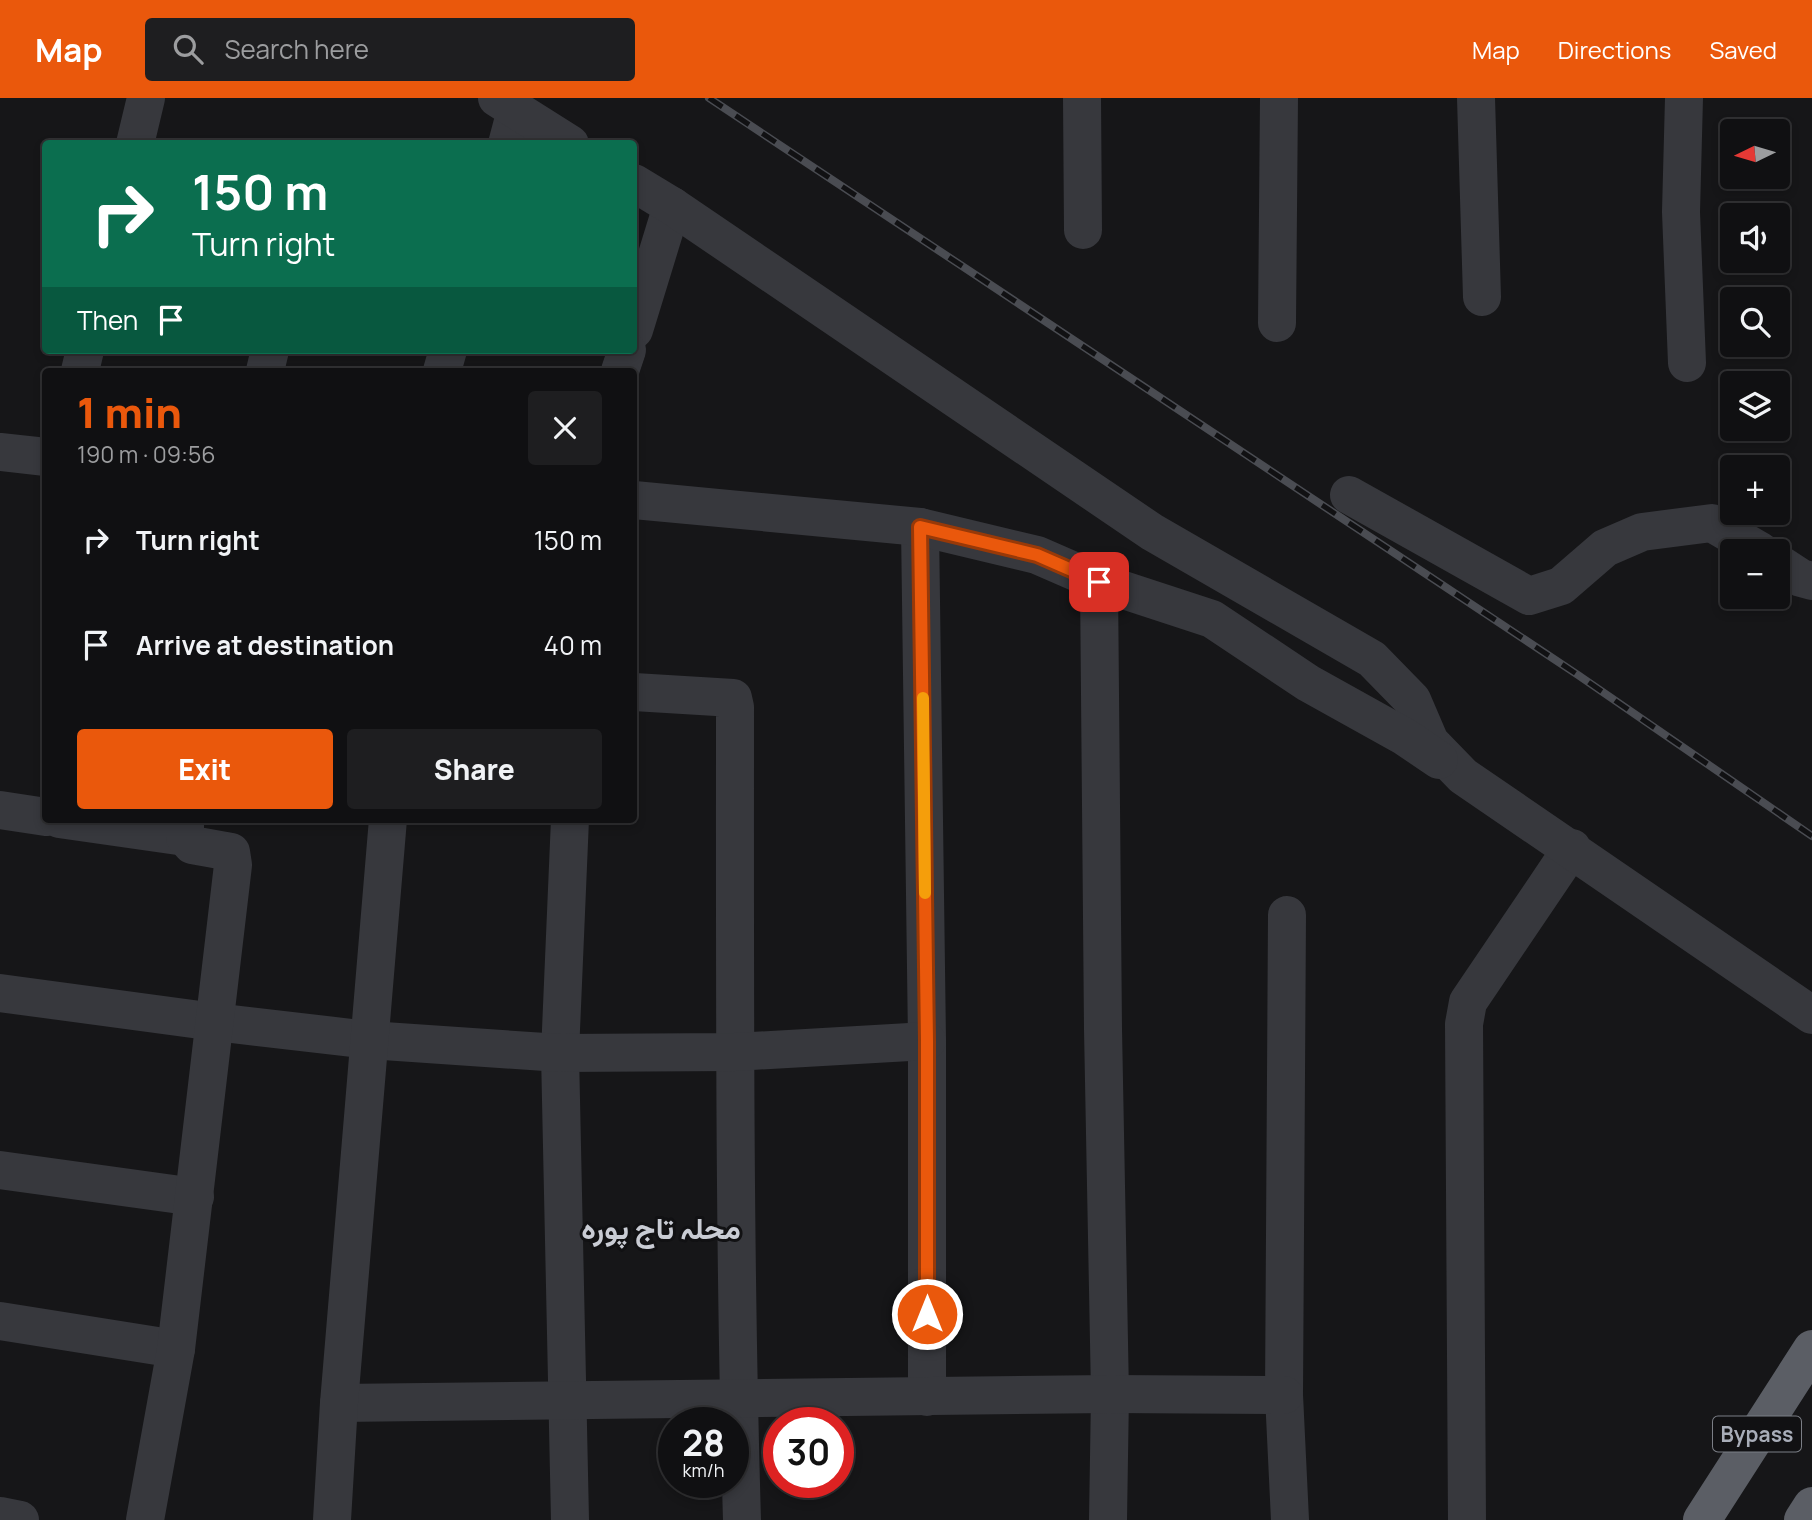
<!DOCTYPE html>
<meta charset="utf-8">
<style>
:root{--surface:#101012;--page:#1e1e20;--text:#f1f3f6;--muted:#9c9d9f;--line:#303032;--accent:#ea580c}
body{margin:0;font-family:Manrope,Vazirmatn,sans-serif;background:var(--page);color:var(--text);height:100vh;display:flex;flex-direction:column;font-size:26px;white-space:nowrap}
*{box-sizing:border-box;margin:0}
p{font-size:23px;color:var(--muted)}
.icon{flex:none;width:38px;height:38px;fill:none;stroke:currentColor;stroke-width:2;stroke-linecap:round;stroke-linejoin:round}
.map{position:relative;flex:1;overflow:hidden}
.drawer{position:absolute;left:42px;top:270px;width:595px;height:455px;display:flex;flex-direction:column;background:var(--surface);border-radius:7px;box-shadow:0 4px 10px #0003,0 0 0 2px var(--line)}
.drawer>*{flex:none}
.top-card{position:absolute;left:42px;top:42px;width:595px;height:214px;border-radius:7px;box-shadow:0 4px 10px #0003,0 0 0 2px var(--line);background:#0b6e4f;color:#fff;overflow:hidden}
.needle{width:46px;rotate:265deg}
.fabs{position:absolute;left:1720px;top:21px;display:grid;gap:14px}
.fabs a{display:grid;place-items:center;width:70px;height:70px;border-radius:7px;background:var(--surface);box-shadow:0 4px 10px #0003,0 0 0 2px var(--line);font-size:35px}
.speed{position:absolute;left:658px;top:1309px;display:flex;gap:14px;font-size:35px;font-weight:700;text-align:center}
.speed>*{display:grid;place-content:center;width:91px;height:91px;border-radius:50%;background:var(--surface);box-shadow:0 4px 10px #0003,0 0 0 2px var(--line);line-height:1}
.speed small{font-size:18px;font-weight:400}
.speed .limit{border:10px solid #d22;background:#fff;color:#111}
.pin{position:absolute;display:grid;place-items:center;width:60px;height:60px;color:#fff;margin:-30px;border-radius:14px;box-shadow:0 4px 10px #0006}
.me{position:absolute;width:77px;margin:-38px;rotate:0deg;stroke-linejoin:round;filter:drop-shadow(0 0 5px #0008)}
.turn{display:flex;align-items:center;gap:24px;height:147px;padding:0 35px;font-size:32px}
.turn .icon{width:91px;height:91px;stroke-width:2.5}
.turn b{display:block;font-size:49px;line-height:60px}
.then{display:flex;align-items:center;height:66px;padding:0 35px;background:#0003;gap:14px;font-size:26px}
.round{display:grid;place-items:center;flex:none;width:74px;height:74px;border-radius:7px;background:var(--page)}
.summary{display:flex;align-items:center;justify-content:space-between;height:119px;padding:0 35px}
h1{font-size:42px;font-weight:800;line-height:52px;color:var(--accent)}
.primary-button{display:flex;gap:14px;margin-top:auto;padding:14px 35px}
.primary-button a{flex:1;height:80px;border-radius:7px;background:var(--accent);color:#fff;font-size:28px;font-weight:800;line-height:80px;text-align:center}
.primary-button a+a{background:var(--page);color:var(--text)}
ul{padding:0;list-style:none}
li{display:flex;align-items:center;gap:21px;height:105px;padding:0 35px}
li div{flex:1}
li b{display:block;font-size:26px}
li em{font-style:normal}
header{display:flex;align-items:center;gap:42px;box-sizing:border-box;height:98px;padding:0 35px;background:var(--accent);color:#fff}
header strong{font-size:33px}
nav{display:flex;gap:38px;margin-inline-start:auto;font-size:24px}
.search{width:490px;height:63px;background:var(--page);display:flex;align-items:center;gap:18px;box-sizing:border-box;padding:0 24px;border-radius:7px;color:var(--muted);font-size:26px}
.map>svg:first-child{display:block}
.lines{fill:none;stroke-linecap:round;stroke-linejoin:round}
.minor{stroke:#37383d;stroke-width:38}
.tertiary{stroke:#37383d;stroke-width:38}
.trunk{stroke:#5b5e65;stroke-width:38}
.rail-casing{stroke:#4a4c52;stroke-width:8}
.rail{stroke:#111113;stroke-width:5;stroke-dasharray:16;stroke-linecap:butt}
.route-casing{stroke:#983908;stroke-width:18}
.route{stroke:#ea580c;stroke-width:12}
.slow{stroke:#f59e0b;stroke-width:12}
.labels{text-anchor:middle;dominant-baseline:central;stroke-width:6;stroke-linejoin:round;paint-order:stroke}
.shield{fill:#111113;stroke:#7b7e86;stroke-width:2}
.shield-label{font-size:21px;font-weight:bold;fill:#a8adb8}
.district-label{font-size:30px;font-weight:bold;fill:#c9ccd4;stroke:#111113}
</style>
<header>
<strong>Map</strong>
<div class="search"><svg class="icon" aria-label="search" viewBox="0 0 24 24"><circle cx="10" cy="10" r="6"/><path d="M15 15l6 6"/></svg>Search here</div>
<nav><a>Map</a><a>Directions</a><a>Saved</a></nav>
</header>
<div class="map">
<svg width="1812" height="1422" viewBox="0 0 1812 1422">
<rect width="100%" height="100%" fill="#161618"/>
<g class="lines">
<!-- minor -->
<g class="minor">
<polyline points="1082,0 1083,132"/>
<polyline points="1476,0 1482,199"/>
<polyline points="1684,0 1681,114 1687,265"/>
<polyline points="135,46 146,0"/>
<polyline points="507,46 516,12"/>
<polyline points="1277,225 1279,0"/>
<polyline points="634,232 672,108"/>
<polyline points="80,273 85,252"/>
<polyline points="265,273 270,252"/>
<polyline points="442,273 448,252"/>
<polyline points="620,273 627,252"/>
<polyline points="1349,397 1529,498 1561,488 1605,450 1642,434 1712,425 1760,453"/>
<polyline points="920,429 927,943 927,1299"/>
<polyline points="1778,465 1801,480 1812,483"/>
<polyline points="1099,484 1103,931 1110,1296 1108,1422"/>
<path d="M 634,594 L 733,600 L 735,609 C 735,880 734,1151 742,1422"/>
<polyline points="0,712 46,719"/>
<polyline points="59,721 185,739"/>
<polyline points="570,721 560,955 570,1422"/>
<polyline points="1287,817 1284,1297 1290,1422"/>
<polyline points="0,895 215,924 369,942 560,955 735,954 927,943"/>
<polyline points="0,1072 195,1099"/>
<polyline points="0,1223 176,1251"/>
<polyline points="339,1305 1110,1296 1284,1297"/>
<polyline points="0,1418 20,1422"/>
<polyline points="145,1422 176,1251 233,767 231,754 192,747 185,739 185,721"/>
<polyline points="332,1422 339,1305 388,721"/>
<polyline points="1467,1422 1464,926 1468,904 1572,750"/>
</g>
<!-- tertiary -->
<g class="tertiary">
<polyline points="497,0 570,46"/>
<polyline points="634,85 672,108 1152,434 1372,561 1412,602 1430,644 1463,678 1812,917"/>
<polyline points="0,354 46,359"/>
<polyline points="634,402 920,429 1037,457 1099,484 1212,521 1308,585 1405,639 1439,662"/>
</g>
<!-- trunk -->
<g class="trunk">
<polyline points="1702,1422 1812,1251"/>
<polyline points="1803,1422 1812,1408"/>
</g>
<!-- rail casing -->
<g class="rail-casing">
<polyline id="rail" points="709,0 1578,577 1812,738"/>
</g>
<!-- rail -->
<use href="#rail" class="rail"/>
</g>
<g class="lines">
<!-- route casing -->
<g class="route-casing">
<polyline id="route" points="927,1216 927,943 920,429 1037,457 1099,484"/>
</g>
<!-- route -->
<use href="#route" class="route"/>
<!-- slow -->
<polyline class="slow" points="923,600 925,795"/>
</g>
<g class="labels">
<!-- shield labels -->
<rect class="shield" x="1713" y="1318.5" width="88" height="35" rx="5"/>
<g class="shield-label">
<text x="1757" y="1336">Bypass</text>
</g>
<!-- district labels -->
<g class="district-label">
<text x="661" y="1129">محلہ تاج پورہ</text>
</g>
</g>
</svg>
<div class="fabs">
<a><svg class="needle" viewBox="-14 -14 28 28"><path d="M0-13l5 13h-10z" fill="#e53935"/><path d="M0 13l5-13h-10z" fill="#9c9d9f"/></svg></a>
<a><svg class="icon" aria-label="sound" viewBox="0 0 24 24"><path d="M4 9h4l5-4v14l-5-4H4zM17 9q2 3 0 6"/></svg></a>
<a><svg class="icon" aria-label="search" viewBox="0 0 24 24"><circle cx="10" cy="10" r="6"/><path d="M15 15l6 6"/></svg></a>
<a><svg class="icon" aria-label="layers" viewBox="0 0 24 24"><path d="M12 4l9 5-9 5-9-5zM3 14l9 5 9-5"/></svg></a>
<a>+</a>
<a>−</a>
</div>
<div class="speed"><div>28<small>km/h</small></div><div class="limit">30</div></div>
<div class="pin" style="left:1099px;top:484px;background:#d93025"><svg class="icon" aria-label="arrive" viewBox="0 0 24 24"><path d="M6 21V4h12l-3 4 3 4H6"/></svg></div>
<svg class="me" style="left:927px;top:1216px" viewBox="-20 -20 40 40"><circle r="17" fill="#ea580c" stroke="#fff" stroke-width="3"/><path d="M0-11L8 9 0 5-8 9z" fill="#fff"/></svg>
<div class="top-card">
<div class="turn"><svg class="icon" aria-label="right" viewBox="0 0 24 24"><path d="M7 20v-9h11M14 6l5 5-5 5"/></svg><div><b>150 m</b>Turn right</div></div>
<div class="then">Then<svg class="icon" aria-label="arrive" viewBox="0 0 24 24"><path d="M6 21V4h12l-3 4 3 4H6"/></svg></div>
</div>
<section class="drawer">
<div class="summary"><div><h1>1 min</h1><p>190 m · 09:56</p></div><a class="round"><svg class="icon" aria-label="close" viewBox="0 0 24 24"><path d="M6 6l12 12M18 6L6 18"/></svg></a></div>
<ul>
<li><svg class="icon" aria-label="right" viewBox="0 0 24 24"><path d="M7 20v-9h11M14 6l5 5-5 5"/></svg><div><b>Turn right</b></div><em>150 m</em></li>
<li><svg class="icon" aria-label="arrive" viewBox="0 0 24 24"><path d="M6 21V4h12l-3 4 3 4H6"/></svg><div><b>Arrive at destination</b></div><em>40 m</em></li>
</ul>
<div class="primary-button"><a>Exit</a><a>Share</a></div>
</section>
</div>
